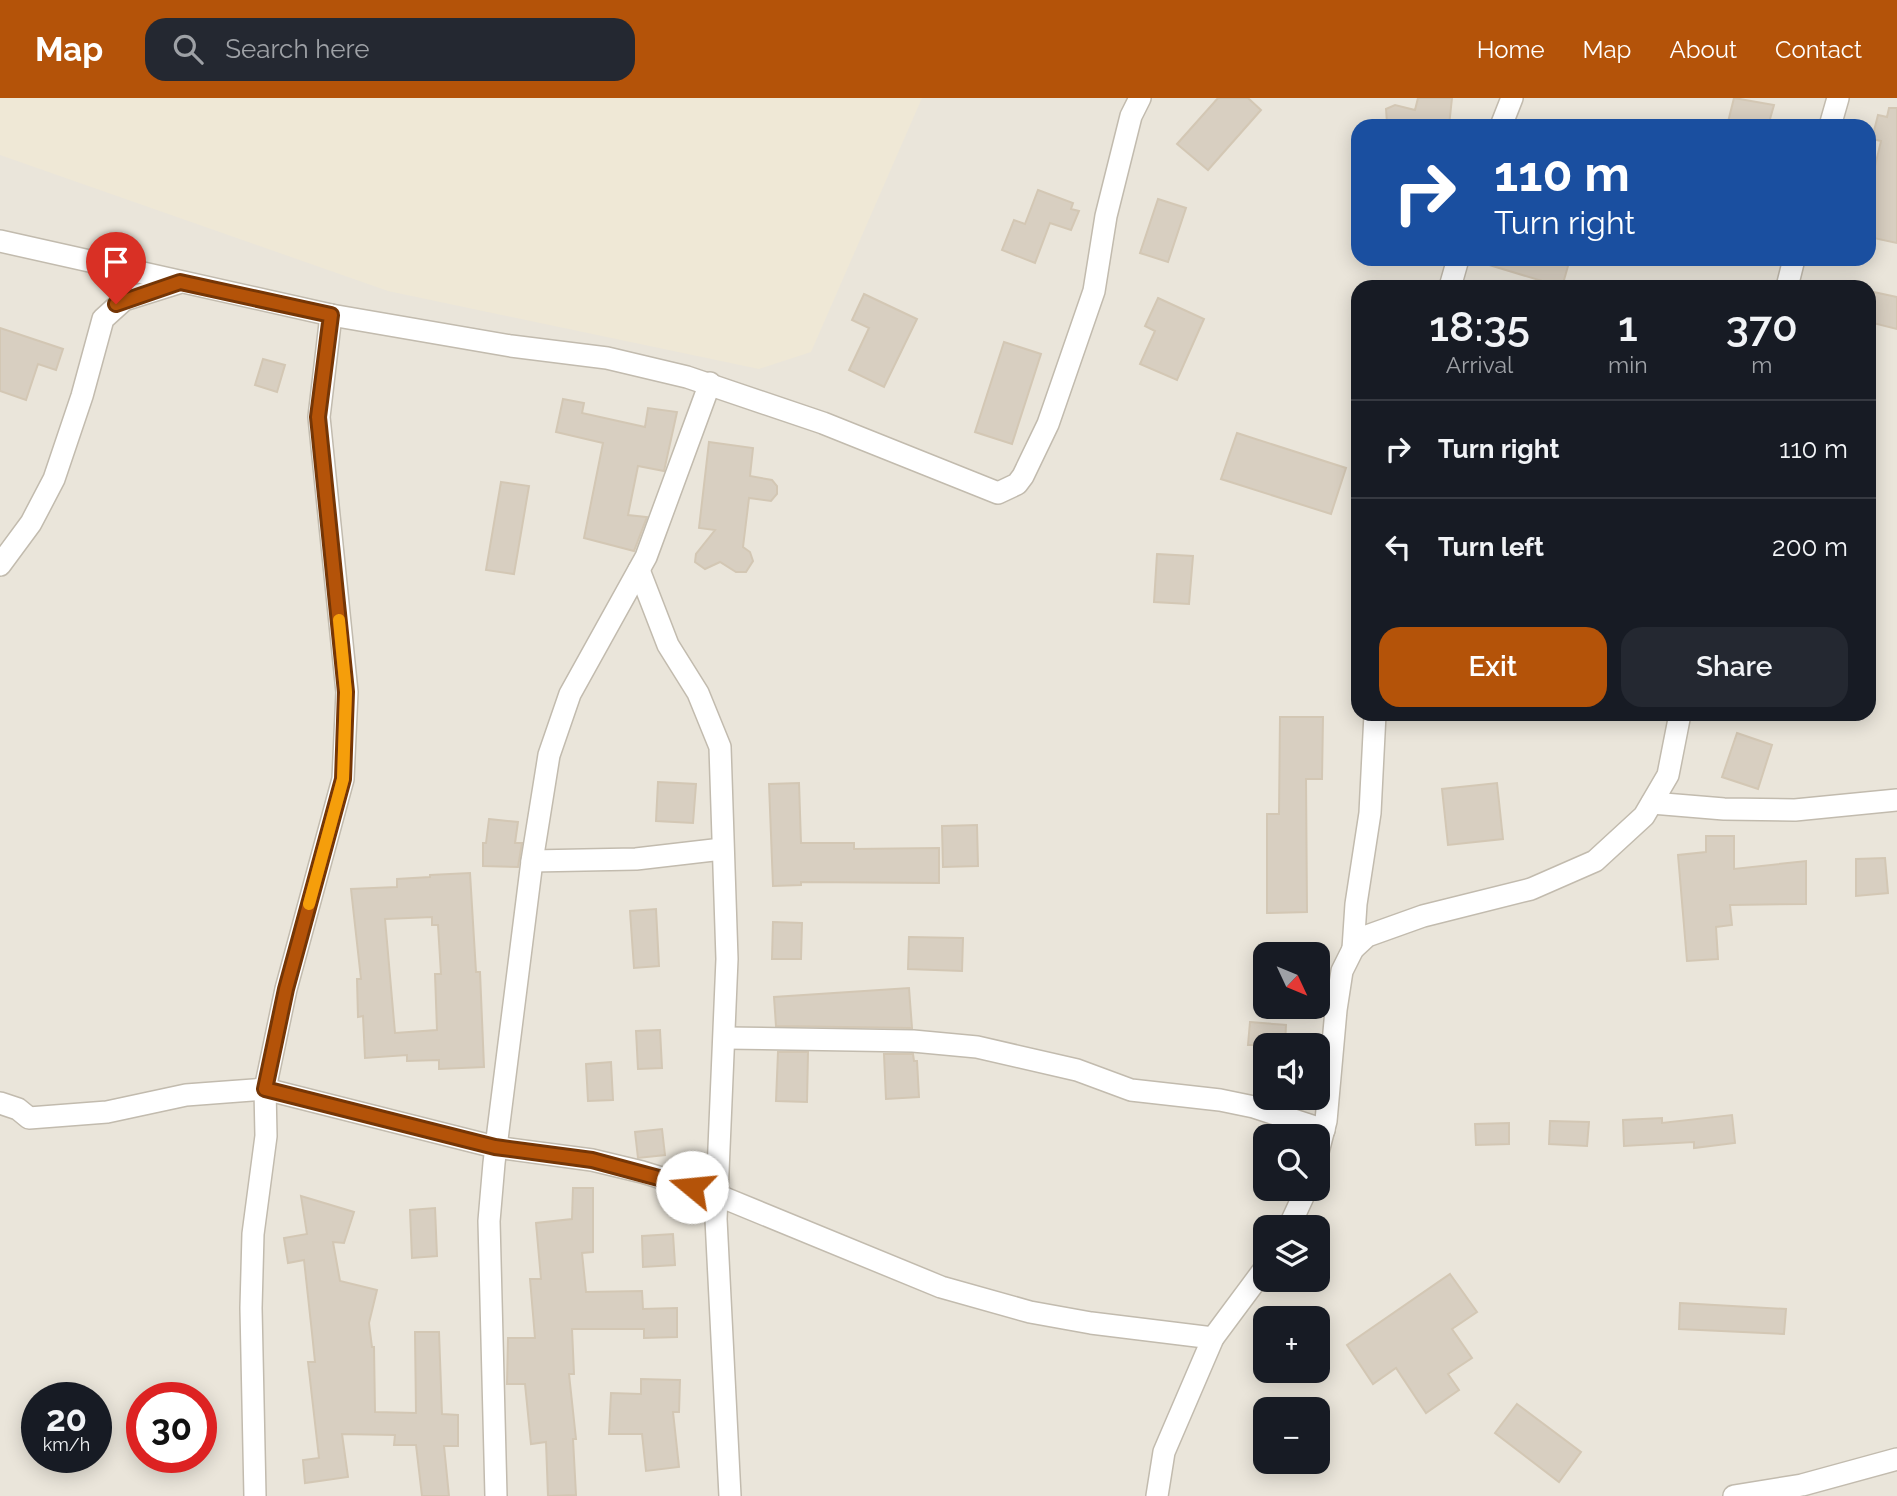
<!DOCTYPE html>
<meta charset="utf-8">
<style>
:root{--surface:#171b24;--page:#242831;--text:#f1f3f6;--muted:#9ea1a6;--line:#363941;--accent:#b45309}
body{margin:0;font-family:Raleway,sans-serif;background:var(--page);color:var(--text);height:100vh;display:flex;flex-direction:column;font-size:26px;white-space:nowrap}
*{box-sizing:border-box;margin:0}
p{font-size:23px;color:var(--muted)}
.icon{flex:none;width:38px;height:38px;fill:none;stroke:currentColor;stroke-width:2;stroke-linecap:round;stroke-linejoin:round}
.map{position:relative;flex:1;overflow:hidden}
.side{position:absolute;left:1351px;top:182px;width:525px;height:441px;display:flex;flex-direction:column;background:var(--surface);border-radius:21px;box-shadow:0 4px 18px #0003}
.side>*{flex:none}
.guide{position:absolute;left:1351px;top:21px;width:525px;height:147px;border-radius:21px;box-shadow:0 4px 18px #0003;background:#1a4fa0;color:#fff;overflow:hidden}
.needle{width:46px;rotate:134deg}
.tools{position:absolute;left:1253px;top:844px;display:grid;gap:14px}
.tools a{display:grid;place-items:center;width:77px;height:77px;border-radius:14px;background:var(--surface);box-shadow:0 4px 18px #0003;font-size:35px}
.speed{position:absolute;left:21px;top:1284px;display:flex;gap:14px;font-size:35px;font-weight:700;text-align:center}
.speed>*{display:grid;place-content:center;width:91px;height:91px;border-radius:50%;background:var(--surface);box-shadow:0 4px 18px #0003;line-height:1}
.speed small{font-size:18px;font-weight:400}
.speed .limit{border:10px solid #d22;background:#fff;color:#111}
.pin{position:absolute;display:grid;place-items:center;width:60px;height:60px;color:#fff;margin:-72px -30px;border-radius:50% 50% 50% 0;rotate:-45deg;box-shadow:0 0 7px #0007}
.pin .icon{rotate:45deg}
.me{position:absolute;width:77px;margin:-38px;rotate:287deg;stroke-linejoin:round;filter:drop-shadow(0 0 5px #0008)}
.turn{display:flex;align-items:center;gap:24px;height:147px;padding:0 28px;font-size:32px}
.turn .icon{width:91px;height:91px;stroke-width:2.5}
.turn b{display:block;font-size:49px;line-height:60px}
.eta{display:flex;justify-content:space-evenly;align-items:center;height:119px;text-align:center}
.eta b{font-size:42px;font-weight:600;line-height:49px}
.cta{display:flex;gap:14px;margin-top:auto;padding:14px 28px}
.cta a{flex:1;height:80px;border-radius:21px;background:var(--accent);color:#fff;font-size:28px;font-weight:600;line-height:80px;text-align:center}
.cta a+a{background:var(--page);color:var(--text)}
ul{padding:0;list-style:none}
li{display:flex;align-items:center;gap:21px;height:98px;padding:0 28px;border-top:2px solid var(--line)}
li div{flex:1}
li b{display:block;font-size:26px}
li em{font-style:normal}
header{display:flex;align-items:center;gap:42px;box-sizing:border-box;height:98px;padding:0 35px;background:var(--accent);color:#fff}
header strong{font-size:33px}
nav{display:flex;gap:38px;margin-inline-start:auto;font-size:24px}
.search{width:490px;height:63px;background:var(--page);display:flex;align-items:center;gap:18px;box-sizing:border-box;padding:0 24px;border-radius:21px;color:var(--muted);font-size:26px}
.map>svg:first-child{display:block}
.residential{fill:#eae5da;fill-rule:evenodd}
.education{fill:#efe8d6}
.building{fill:#d8cfc1;stroke:#d3c7b4;stroke-width:2;fill-rule:evenodd}
.lines{fill:none;stroke-linecap:round;stroke-linejoin:round}
.street-casing{stroke:#c2bbae;stroke-width:24}
.street{stroke:#fff;stroke-width:21}
.route-casing{stroke:#753606;stroke-width:18}
.route{stroke:#b45309;stroke-width:12}
.slow{stroke:#f59e0b;stroke-width:12}
</style>
<header>
<strong>Map</strong>
<div class="search"><svg class="icon" aria-label="search" viewBox="0 0 24 24"><circle cx="10" cy="10" r="6"/><path d="M15 15l6 6"/></svg>Search here</div>
<nav><a>Home</a><a>Map</a><a>About</a><a>Contact</a></nav>
</header>
<div class="map">
<svg width="1897" height="1398" viewBox="0 0 1897 1398">
<rect width="100%" height="100%" fill="#f6f3ec"/>
<!-- residential -->
<path class="residential" d="M 0,0 L 1897,0 L 1897,1398 L 0,1398 ZM 1358,28 L 1869,28 L 1869,161 L 1358,161 ZM 1358,189 L 1869,189 L 1869,616 L 1358,616 ZM 1265,856 L 1318,856 L 1318,908 L 1265,908 ZM 1265,947 L 1318,947 L 1318,999 L 1265,999 ZM 1265,1038 L 1318,1038 L 1318,1090 L 1265,1090 ZM 1265,1129 L 1318,1129 L 1318,1181 L 1265,1181 ZM 1265,1220 L 1318,1220 L 1318,1272 L 1265,1272 ZM 37,1300 L 96,1300 L 96,1360 L 37,1360 ZM 142,1300 L 201,1300 L 201,1360 L 142,1360 ZM 1265,1311 L 1318,1311 L 1318,1363 L 1265,1363 Z"/>
<!-- education -->
<polygon class="education" points="0,0 922,0 811,254 759,271 388,193 0,57"/>
<!-- building -->
<g class="building">
<polygon points="1218,0 1248,0 1261,12 1208,72 1177,46"/>
<polygon points="1418,0 1452,0 1449,28 1387,25 1386,11 1395,7 1415,12"/>
<polygon points="1734,0 1774,7 1768,28 1727,28"/>
<polygon points="1889,10 1897,10 1897,145 1869,139 1869,93 1881,43 1872,41 1878,17 1887,19"/>
<polygon points="1038,92 1073,105 1071,111 1079,113 1071,132 1050,125 1035,165 1002,152 1014,122 1025,126"/>
<polygon points="1158,101 1186,110 1168,164 1140,155"/>
<polygon points="1487,161 1570,161 1562,189 1486,166"/>
<polygon points="1869,193 1897,199 1897,231 1869,224"/>
<polygon points="864,196 917,221 884,289 849,272 869,230 852,222"/>
<polygon points="1158,200 1204,221 1177,282 1140,266 1155,233 1145,228"/>
<polygon points="0,230 63,251 56,272 38,266 26,302 0,293"/>
<polygon points="1004,244 1041,256 1012,346 975,334"/>
<polygon points="263,261 285,267 277,294 255,287"/>
<polygon points="563,301 584,305 582,315 645,329 648,310 677,314 664,373 638,368 628,417 647,419 634,453 584,440 603,345 556,334"/>
<polygon points="1237,335 1346,370 1331,416 1221,381"/>
<polygon points="709,344 753,350 750,378 772,382 777,388 777,396 771,403 749,400 743,449 750,454 753,463 746,474 736,474 720,464 705,471 695,464 696,456 715,432 699,430"/>
<polygon points="501,384 529,388 514,476 486,472"/>
<polygon points="1157,456 1193,458 1189,506 1154,504"/>
<polygon points="1280,619 1323,619 1322,681 1306,681 1307,814 1267,815 1267,716 1279,716"/>
<polygon points="1737,635 1772,647 1758,691 1722,679"/>
<polygon points="658,684 696,686 693,725 656,723"/>
<polygon points="799,685 801,745 854,745 854,751 939,750 939,785 801,784 801,787 773,788 769,686"/>
<polygon points="1497,685 1503,741 1448,747 1442,691"/>
<polygon points="489,721 518,724 515,745 522,745 518,769 483,768 483,745 486,745"/>
<polygon points="977,727 978,768 943,769 942,728"/>
<polygon points="1706,738 1734,738 1734,771 1806,763 1806,806 1730,807 1732,827 1716,829 1718,861 1687,863 1678,757 1706,754"/>
<polygon points="1885,760 1888,795 1856,798 1856,761"/>
<path d="M 470,775 L 476,874 L 480,874 L 484,969 L 439,971 L 439,962 L 407,963 L 407,957 L 365,960 L 363,918 L 358,919 L 357,881 L 361,881 L 351,791 L 397,789 L 397,781 L 430,779 L 430,777 ZM 432,819 L 432,827 L 438,827 L 441,876 L 435,876 L 437,932 L 395,935 L 385,821 Z"/>
<polygon points="656,811 659,868 634,870 630,813"/>
<polygon points="773,824 802,825 801,861 772,861"/>
<polygon points="909,839 963,840 962,873 908,871"/>
<polygon points="909,890 912,930 776,928 774,899"/>
<polygon points="1250,924 1286,927 1285,947 1248,947"/>
<polygon points="660,932 662,970 638,971 636,933"/>
<polygon points="778,954 808,954 807,1004 776,1003"/>
<polygon points="884,956 913,956 914,963 917,963 919,999 886,1001"/>
<polygon points="611,964 613,1002 588,1003 586,966"/>
<polygon points="1732,1017 1735,1045 1694,1050 1694,1044 1624,1048 1623,1022 1662,1020 1662,1025"/>
<polygon points="1550,1023 1589,1024 1587,1048 1549,1046"/>
<polygon points="1509,1025 1509,1046 1476,1047 1475,1026"/>
<polygon points="662,1031 665,1057 638,1060 635,1034"/>
<polygon points="573,1090 593,1090 593,1154 582,1155 586,1194 642,1193 643,1211 677,1210 677,1239 644,1240 644,1231 572,1231 574,1276 569,1276 576,1341 573,1341 576,1397 548,1398 546,1344 531,1346 525,1286 507,1286 508,1240 535,1240 530,1181 541,1181 536,1125 572,1121"/>
<polygon points="301,1098 354,1114 344,1145 333,1144 340,1183 377,1192 369,1225 372,1249 374,1249 375,1314 416,1315 415,1234 439,1234 442,1316 458,1317 458,1348 444,1348 449,1398 422,1398 416,1347 394,1347 395,1337 342,1336 348,1379 305,1385 303,1362 319,1360 308,1264 315,1264 312,1235 304,1162 288,1165 284,1140 307,1136"/>
<polygon points="435,1110 437,1158 412,1160 410,1112"/>
<polygon points="673,1136 675,1167 643,1169 642,1138"/>
<polygon points="1450,1176 1477,1214 1452,1231 1472,1260 1448,1276 1459,1292 1426,1315 1396,1270 1373,1286 1347,1247"/>
<polygon points="1680,1205 1786,1211 1784,1236 1679,1231"/>
<polygon points="641,1281 680,1282 679,1314 673,1314 679,1369 646,1373 642,1336 609,1336 611,1295 641,1296"/>
<polygon points="1517,1306 1581,1354 1559,1384 1495,1335"/>
</g>
<g class="lines">
<!-- street casing -->
<g class="street-casing">
<g id="street">
<polyline points="1501,28 1512,0"/>
<polyline points="1830,28 1838,0"/>
<polyline points="0,143 331,217 511,248 607,260 687,279 823,325 998,395 1017,386 1023,378 1048,326 1094,193 1106,118 1131,18 1140,0"/>
<polyline points="1450,189 1458,161"/>
<polyline points="1787,189 1794,161"/>
<polyline points="0,467 31,425 54,381 82,298 103,221 124,202 178,185"/>
<polyline points="639,472 668,547 698,595 720,649 727,861 716,1121 730,1398"/>
<polyline points="1652,705 1724,711 1795,712 1897,702"/>
<polyline points="532,763 636,761 722,751"/>
<polyline points="1353,851 1356,806 1370,715 1375,616"/>
<polyline points="726,940 913,943 977,949 1077,972 1131,992 1220,1002 1254,1009 1324,1032"/>
<polyline points="0,1005 18,1011 29,1020 107,1014 186,997 265,991 495,1049 592,1062 642,1074 717,1097 941,1189 1030,1214 1091,1225 1213,1240"/>
<polyline points="1318,1054 1326,1023 1336,912 1342,873 1353,851 1367,838 1423,818 1531,791 1595,763 1644,718 1668,677 1680,616"/>
<polyline points="1289,1129 1307,1090"/>
<polyline points="255,1398 251,1210 253,1136 266,1038 265,991 286,891 343,681 347,594 319,319 331,217"/>
<polyline points="496,1398 489,1123 494,1065 532,763 549,657 570,596 646,459 710,285"/>
<polyline points="1157,1398 1164,1354 1213,1240 1265,1170"/>
<polyline points="1734,1398 1802,1387 1897,1361"/>
</g>
</g>
<!-- street -->
<use href="#street" class="street"/>
</g>
<g class="lines">
<!-- route casing -->
<g class="route-casing">
<polyline id="route" points="116,206 180,184 331,217 318,319 346,594 343,681 286,891 265,991 495,1049 592,1062 692,1089"/>
</g>
<!-- route -->
<use href="#route" class="route"/>
<!-- slow -->
<polyline class="slow" points="309,806 343,681 346,594 339,522"/>
</g>
</svg>
<div class="tools">
<a><svg class="needle" viewBox="-14 -14 28 28"><path d="M0-13l5 13h-10z" fill="#e53935"/><path d="M0 13l5-13h-10z" fill="#9ea1a6"/></svg></a>
<a><svg class="icon" aria-label="sound" viewBox="0 0 24 24"><path d="M4 9h4l5-4v14l-5-4H4zM17 9q2 3 0 6"/></svg></a>
<a><svg class="icon" aria-label="search" viewBox="0 0 24 24"><circle cx="10" cy="10" r="6"/><path d="M15 15l6 6"/></svg></a>
<a><svg class="icon" aria-label="layers" viewBox="0 0 24 24"><path d="M12 4l9 5-9 5-9-5zM3 14l9 5 9-5"/></svg></a>
<a>+</a>
<a>−</a>
</div>
<div class="speed"><div>20<small>km/h</small></div><div class="limit">30</div></div>
<div class="pin" style="left:116px;top:206px;background:#d93025"><svg class="icon" aria-label="arrive" viewBox="0 0 24 24"><path d="M6 21V4h12l-3 4 3 4H6"/></svg></div>
<svg class="me" style="left:692px;top:1089px" viewBox="-20 -20 40 40"><circle r="19" fill="#fff"/><path d="M0-13L10 11 0 6-10 11z" fill="#b45309"/></svg>
<div class="guide">
<div class="turn"><svg class="icon" aria-label="right" viewBox="0 0 24 24"><path d="M7 20v-9h11M14 6l5 5-5 5"/></svg><div><b>110 m</b>Turn right</div></div>
</div>
<section class="side">
<div class="eta">
<div><b>18:35</b><p>Arrival</p></div>
<div><b>1</b><p>min</p></div>
<div><b>370</b><p>m</p></div>
</div>
<ul>
<li><svg class="icon" aria-label="right" viewBox="0 0 24 24"><path d="M7 20v-9h11M14 6l5 5-5 5"/></svg><div><b>Turn right</b></div><em>110 m</em></li>
<li><svg class="icon" aria-label="left" viewBox="0 0 24 24"><path d="M17 20v-9H6M10 6l-5 5 5 5"/></svg><div><b>Turn left</b></div><em>200 m</em></li>
</ul>
<div class="cta"><a>Exit</a><a>Share</a></div>
</section>
</div>
